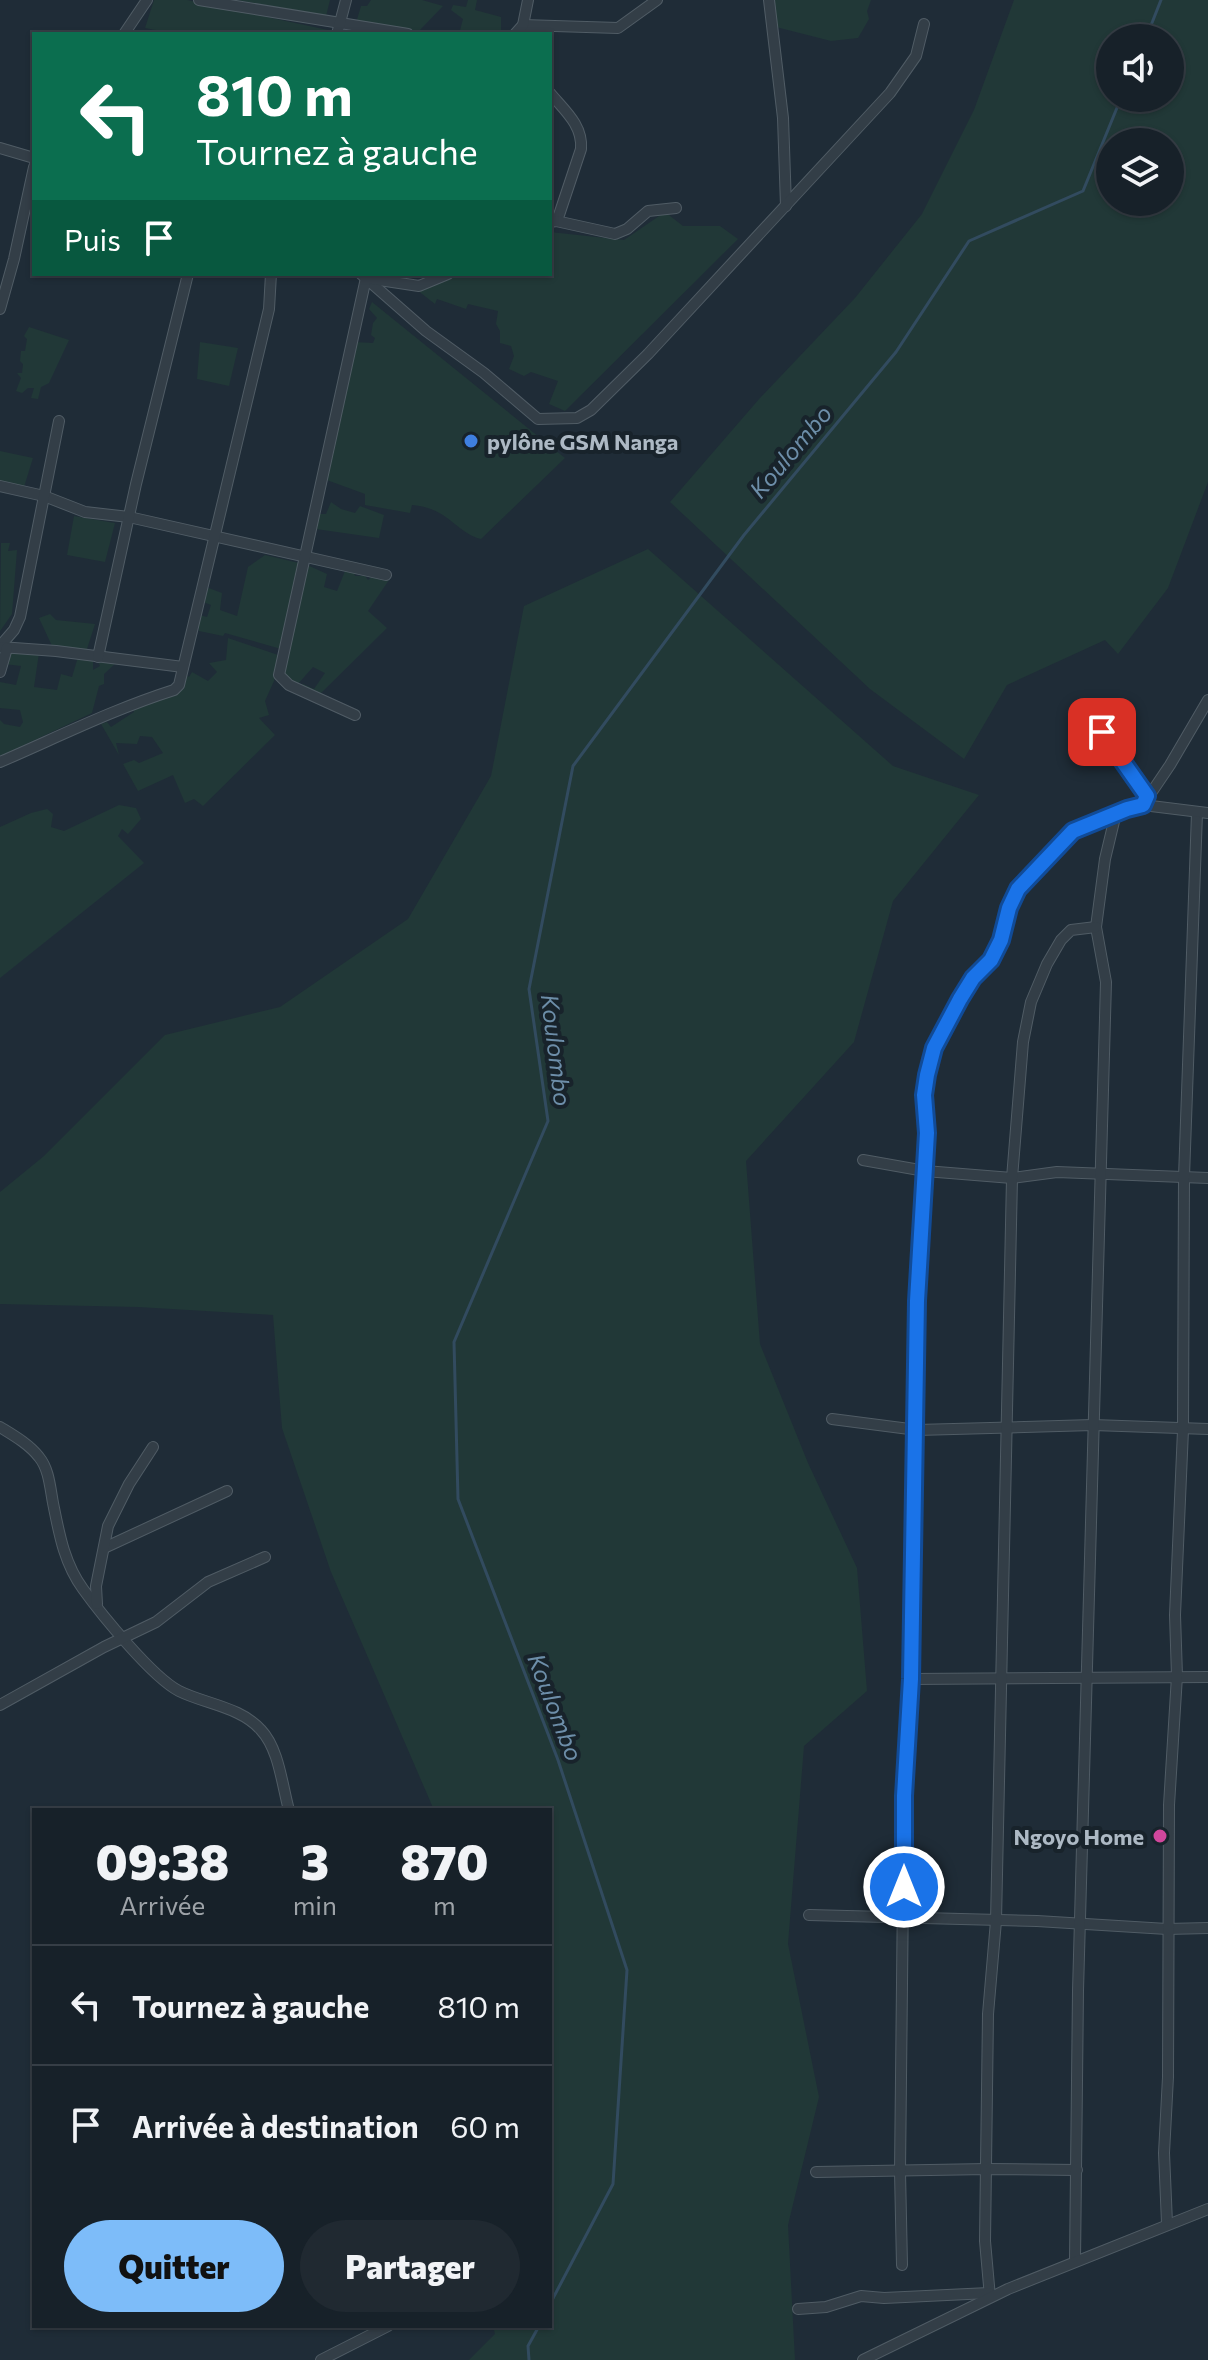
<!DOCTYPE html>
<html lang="fr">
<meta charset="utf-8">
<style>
:root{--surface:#172129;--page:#202931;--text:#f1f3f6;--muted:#9ea3a8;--line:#363e46;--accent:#7dbcf9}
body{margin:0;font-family:Commissioner,sans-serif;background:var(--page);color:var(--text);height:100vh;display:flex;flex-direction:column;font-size:30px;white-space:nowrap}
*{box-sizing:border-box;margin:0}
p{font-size:26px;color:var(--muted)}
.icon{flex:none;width:44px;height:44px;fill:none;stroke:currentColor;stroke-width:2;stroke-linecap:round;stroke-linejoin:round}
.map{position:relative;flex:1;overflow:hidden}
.side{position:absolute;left:32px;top:1808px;width:520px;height:520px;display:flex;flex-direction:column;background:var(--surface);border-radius:0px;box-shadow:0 2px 6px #0004,0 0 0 2px var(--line)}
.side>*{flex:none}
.top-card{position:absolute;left:32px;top:32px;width:520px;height:244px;border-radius:0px;box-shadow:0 2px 6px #0004,0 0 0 2px var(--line);background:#0b6e4f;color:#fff;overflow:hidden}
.controls{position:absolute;left:1096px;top:24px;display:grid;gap:16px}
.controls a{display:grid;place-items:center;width:88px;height:88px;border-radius:50%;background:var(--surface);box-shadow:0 2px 6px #0004,0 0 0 2px var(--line);font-size:40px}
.pin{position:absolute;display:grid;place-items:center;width:68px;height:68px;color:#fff;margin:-34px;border-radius:16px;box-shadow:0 4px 12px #0006}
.me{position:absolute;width:88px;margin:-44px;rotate:0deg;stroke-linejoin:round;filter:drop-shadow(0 0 6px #0008)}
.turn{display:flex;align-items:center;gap:28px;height:168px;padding:0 32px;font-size:36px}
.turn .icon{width:104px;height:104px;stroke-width:2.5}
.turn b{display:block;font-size:56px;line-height:68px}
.then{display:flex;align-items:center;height:76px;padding:0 32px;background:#0003;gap:16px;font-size:30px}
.eta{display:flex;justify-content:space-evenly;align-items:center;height:136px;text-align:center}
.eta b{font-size:48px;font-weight:800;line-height:56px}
.primary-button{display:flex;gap:16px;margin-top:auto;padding:16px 32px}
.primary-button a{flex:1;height:92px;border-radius:48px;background:var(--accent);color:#111;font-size:32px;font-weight:800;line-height:92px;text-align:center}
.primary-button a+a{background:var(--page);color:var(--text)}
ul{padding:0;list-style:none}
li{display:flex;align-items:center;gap:24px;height:120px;padding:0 32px;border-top:2px solid var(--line)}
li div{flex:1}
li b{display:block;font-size:30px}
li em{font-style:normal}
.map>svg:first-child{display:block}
.green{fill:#213837;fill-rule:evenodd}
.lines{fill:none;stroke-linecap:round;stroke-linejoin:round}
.stream{stroke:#324b5f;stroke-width:3}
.minor-casing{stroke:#505c65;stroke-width:12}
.minor{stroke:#333e47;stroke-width:10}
.route-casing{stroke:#114b97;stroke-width:20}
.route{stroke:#1a73e8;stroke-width:14}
.shop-dot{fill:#3f7fe0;stroke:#18232b;stroke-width:3}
.hotel-dot{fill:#d1479c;stroke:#18232b;stroke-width:3}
.labels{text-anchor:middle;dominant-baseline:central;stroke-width:8;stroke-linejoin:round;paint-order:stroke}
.poi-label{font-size:22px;font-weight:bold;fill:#adb9c4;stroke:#18232b;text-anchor:start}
.water-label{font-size:24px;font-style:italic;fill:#6d8ea9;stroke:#18232b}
</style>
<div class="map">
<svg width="1208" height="2360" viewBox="0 0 1208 2360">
<rect width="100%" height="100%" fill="#1f2c37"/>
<!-- green -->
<g class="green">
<polygon points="154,0 187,0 328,30 327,34 176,34 145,28"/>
<polygon points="237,0 330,0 326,16"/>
<polygon points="371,0 422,0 443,6 419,31 356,23 361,6 367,6"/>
<polygon points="468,0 477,0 475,10 501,17 501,34 459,34 463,19 451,10 453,5 466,7"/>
<polygon points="772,0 871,0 867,11 869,19 858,38 831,41 776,27"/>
<path d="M 1014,0 L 1208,0 L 1208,482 L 1168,588 L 1118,654 L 1105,640 L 1007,685 L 964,759 L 870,689 L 670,502 L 760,398 L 855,298 L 922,214 L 974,110 ZM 1110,38 L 1170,38 L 1170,98 L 1110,98 ZM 1110,142 L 1170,142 L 1170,202 L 1110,202 Z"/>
<polygon points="665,212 683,226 720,226 738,239 565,411 549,404 558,381 531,372 524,376 509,369 514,356 511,346 500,343 500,331 496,324 498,311 468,304 466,309 437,299 435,304 417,290 460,274 550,274 550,232 624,240"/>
<path d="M 372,302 L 565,458 L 481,539 C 456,533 449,508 412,505 L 410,513 L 365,505 L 365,494 L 324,479 L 355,342 L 373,343 L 375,338 L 371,335 L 373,323 L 377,318 L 369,309 Z"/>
<polygon points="29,327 69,340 49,383 41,387 38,399 31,398 34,388 28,388 22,393 16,391 21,378 17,373 22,373 23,364 20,361 21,351 25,351 27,339 24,336"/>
<polygon points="200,342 238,348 229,386 197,379"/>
<polygon points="0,451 33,458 24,487 0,483"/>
<polygon points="331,502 341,509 355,513 360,506 384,515 379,538 316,529 317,514 326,514"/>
<polygon points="74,516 115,523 105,562 67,555"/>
<polygon points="1,543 10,543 8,551 17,550 12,614 0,631"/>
<polygon points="648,549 893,766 979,795 893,901 854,1042 746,1161 760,1344 808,1463 857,1568 867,1691 804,1746 788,1944 819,2097 788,2225 795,2360 469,2360 495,2334 493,2326 550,2326 550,1810 434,1810 331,1572 282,1428 273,1315 138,1307 0,1304 0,1192 44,1156 165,1035 280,1007 408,919 491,776 524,606"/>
<polygon points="265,555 299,563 281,649 225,633 223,636 199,631 199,615 207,617 211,605 203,602 206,587 222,593 220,610 237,616 248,567"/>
<polygon points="305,564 327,574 324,587 337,591 345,571 354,572 355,576 365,576 368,580 373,576 389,580 368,611 387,628 318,696 299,688 303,684 314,689 325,673 313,667 297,685 282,673"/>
<polygon points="50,614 56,620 95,624 86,652 53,648 39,618"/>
<polygon points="228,638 278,655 274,681 265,701 269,715 259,718 275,735 203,806 194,799 185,803 173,775 138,791 123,764 134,760 139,763 163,753 152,737 140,736 137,744 116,743 119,755 101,724 107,722 111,727 134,712 132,706 184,689 185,675 189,677 192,672 208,681 217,672 209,663 226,660"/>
<polygon points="9,651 39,653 34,687 57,690 61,674 72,677 78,657 93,661 93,670 100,666 97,659 117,662 104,674 104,684 99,686 92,713 3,755 0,755 0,720 4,724 20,727 23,722 20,710 0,708 0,682 16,685 21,666 4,664"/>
<polygon points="119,805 136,808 141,819 128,834 122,829 118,836 144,863 0,978 0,827 31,813 47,809 53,814 51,827 64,831"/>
</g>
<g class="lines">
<!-- stream -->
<g class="stream">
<polyline points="1146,38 1161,0"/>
<polyline points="550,2304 613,2184 627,1970 558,1760 458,1499 454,1342 548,1121 529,989 573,766 744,535 896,352 969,241 1083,191 1121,98"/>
<polyline points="529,2360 528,2346 539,2326"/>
</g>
<!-- minor casing -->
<g class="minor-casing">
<g id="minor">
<polyline points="199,0 408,34"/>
<polyline points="769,0 783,118 786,206"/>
<polyline points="523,25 618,28 657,0"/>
<polyline points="124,34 147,0"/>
<polyline points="337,34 346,0"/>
<polyline points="515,34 523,25 528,0"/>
<path d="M 550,93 C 564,110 583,125 581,149 L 559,215 L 556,221 L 550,222"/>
<polyline points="0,148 34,158"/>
<polyline points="556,221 615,234 627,229 648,211 676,208"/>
<polyline points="361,274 426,331 484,373 538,419 577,418 591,410 648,354 890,93 916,56 924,24"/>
<polyline points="0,309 14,259 34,167"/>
<polyline points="0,486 44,496 85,512 129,517 386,575"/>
<polyline points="0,646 14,630 20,617 59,421"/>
<polyline points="0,647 56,651 183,667"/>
<polyline points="98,657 136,484 188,274"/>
<polyline points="0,672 7,648"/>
<polyline points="355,715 289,685 279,675 366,278 419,286 448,274"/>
<polyline points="1102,732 1147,796"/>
<path d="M 0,762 C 58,737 114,709 174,690 L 179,685 L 269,309 L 271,274"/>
<polyline points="1143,805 1170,765 1208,700"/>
<polyline points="863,1160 925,1171 1012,1178 1057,1172 1208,1178"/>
<polyline points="832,1419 917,1430 1093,1425 1208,1429"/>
<path d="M 0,1427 C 13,1435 29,1444 39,1457 C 49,1469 50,1487 53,1503 C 59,1533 64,1563 83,1589 C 101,1614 152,1677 179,1691 C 205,1704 241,1707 261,1730 C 279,1749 282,1785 289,1810"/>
<polyline points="104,1548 227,1491"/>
<polyline points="97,1604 96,1586 108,1526 129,1484 153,1447"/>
<polyline points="911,1679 1208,1677"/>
<polyline points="0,1705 104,1647 156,1622 208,1582 265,1557"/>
<polyline points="809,1915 1037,1921 1167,1929 1208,1928"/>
<polyline points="816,2172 987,2169 1077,2170"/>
<polyline points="1167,2223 1164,2153 1168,2077 1169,1805 1177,1676 1175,1615 1183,1430 1184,1177 1197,813"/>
<polyline points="1075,2261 1078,1991 1106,982 1096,927 1105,859 1116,813"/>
<polyline points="902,2265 900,2172 904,1796 911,1679 917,1301 927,1133 924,1095 927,1075 934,1048 960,999 973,978 991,960 1001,940 1009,908 1018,889 1053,849 1073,831 1127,809 1143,805 1208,813"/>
<polyline points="990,2297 985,2241 988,2014 996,1921 1012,1178 1023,1042 1031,1002 1047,964 1061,940 1071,930 1096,927"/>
<polyline points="798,2309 826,2307 861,2296 884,2298 989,2293"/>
<polyline points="321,2360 388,2326"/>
<polyline points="863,2360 1008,2289 1208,2209"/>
</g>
</g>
<!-- minor -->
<use href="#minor" class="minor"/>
</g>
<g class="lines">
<!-- route casing -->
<g class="route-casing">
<polyline id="route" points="904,1887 904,1796 911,1679 917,1301 927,1133 924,1095 927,1075 934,1048 960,999 973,978 991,960 1001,940 1009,908 1018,889 1073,831 1127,809 1143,805 1147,796 1102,732"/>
</g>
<!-- route -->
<use href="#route" class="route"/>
</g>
<!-- markers -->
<circle class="shop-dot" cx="471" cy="441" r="8"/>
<circle class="hotel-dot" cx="1160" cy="1836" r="8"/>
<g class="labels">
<!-- poi labels -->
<g class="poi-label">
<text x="487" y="441">pylône GSM Nanga</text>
<text x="1144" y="1836" text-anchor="end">Ngoyo Home</text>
</g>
<!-- water labels -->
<g class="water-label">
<text transform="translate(790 451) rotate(-50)">Koulombo</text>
<text transform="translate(557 1050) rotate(83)">Koulombo</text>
<text transform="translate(556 1707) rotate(69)">Koulombo</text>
</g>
</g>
</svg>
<div class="controls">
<a><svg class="icon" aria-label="sound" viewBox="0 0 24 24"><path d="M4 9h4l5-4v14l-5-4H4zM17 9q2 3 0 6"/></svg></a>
<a><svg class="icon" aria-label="layers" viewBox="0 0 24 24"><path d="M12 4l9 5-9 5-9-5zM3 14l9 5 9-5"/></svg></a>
</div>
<div class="pin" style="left:1102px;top:732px;background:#d93025"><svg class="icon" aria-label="arrive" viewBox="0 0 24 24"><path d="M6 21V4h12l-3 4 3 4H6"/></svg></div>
<svg class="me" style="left:904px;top:1887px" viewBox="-20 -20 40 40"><circle r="17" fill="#1a73e8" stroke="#fff" stroke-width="3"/><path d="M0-11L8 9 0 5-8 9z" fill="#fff"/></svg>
<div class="top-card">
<div class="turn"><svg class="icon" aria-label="left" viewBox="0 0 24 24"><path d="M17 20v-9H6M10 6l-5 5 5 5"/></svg><div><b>810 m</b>Tournez à gauche</div></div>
<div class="then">Puis<svg class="icon" aria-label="arrive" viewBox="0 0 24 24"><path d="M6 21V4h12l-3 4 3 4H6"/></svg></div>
</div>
<section class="side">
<div class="eta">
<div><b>09:38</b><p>Arrivée</p></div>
<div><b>3</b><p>min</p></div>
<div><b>870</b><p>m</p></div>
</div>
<ul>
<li><svg class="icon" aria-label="left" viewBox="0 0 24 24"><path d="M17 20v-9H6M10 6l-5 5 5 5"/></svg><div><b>Tournez à gauche</b></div><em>810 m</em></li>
<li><svg class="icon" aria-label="arrive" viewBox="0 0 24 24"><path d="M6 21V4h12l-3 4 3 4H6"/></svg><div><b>Arrivée à destination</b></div><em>60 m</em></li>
</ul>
<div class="primary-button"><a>Quitter</a><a>Partager</a></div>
</section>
</div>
